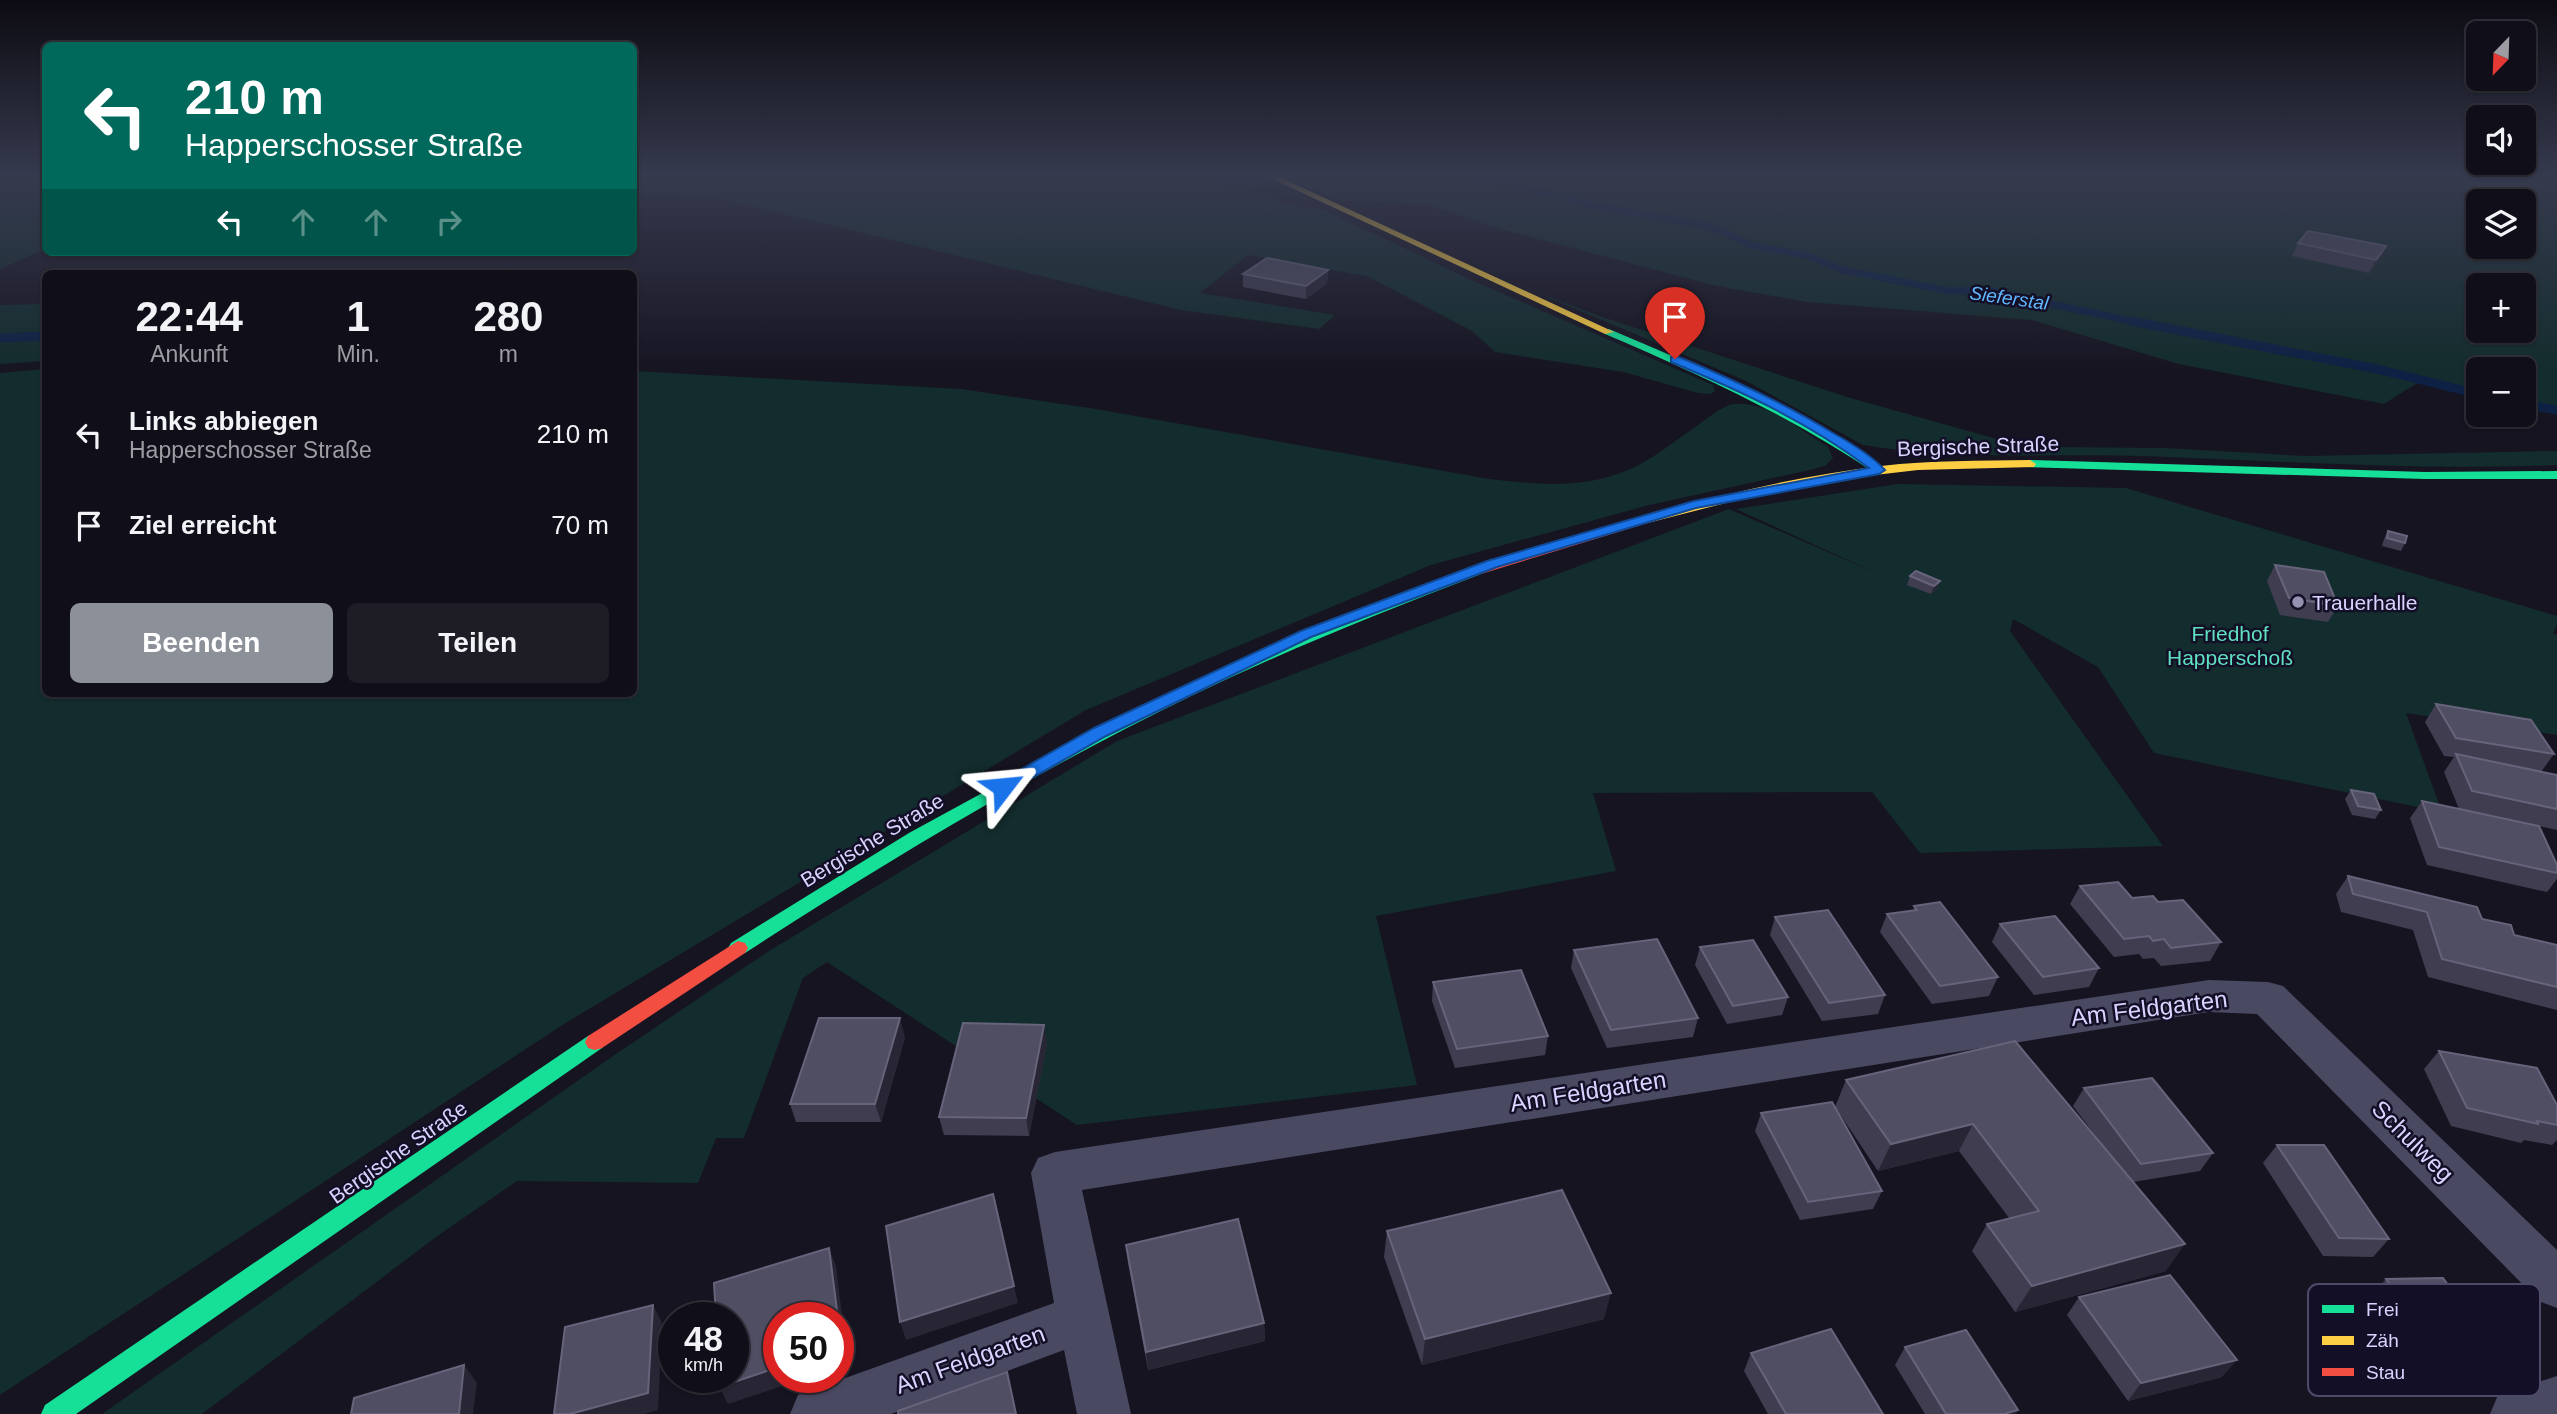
<!DOCTYPE html>
<html lang="de">
<meta charset="utf-8">
<style>
:root{--surface:#100f19;--page:#1e1d26;--text:#f1f3f6;--muted:#9c9ca2;--line:#302f38;--accent:#8c9099}
body{margin:0;font-family:Arial,sans-serif;background:var(--page);color:var(--text);height:100vh;display:flex;flex-direction:column;font-size:26px;white-space:nowrap}
*{box-sizing:border-box;margin:0}
p{font-size:23px;color:var(--muted)}
.icon{flex:none;width:38px;height:38px;fill:none;stroke:currentColor;stroke-width:2;stroke-linecap:round;stroke-linejoin:round}
.map{position:relative;flex:1;overflow:hidden}
.sheet{position:absolute;left:42px;top:270px;width:595px;height:427px;display:flex;flex-direction:column;background:var(--surface);border-radius:10px;box-shadow:0 2px 5px #0004,0 0 0 2px var(--line)}
.sheet>*{flex:none}
.banner{position:absolute;left:42px;top:42px;width:595px;height:214px;border-radius:10px;box-shadow:0 2px 5px #0004,0 0 0 2px var(--line);background:#00695c;color:#fff;overflow:hidden}
.needle{width:46px;rotate:203deg}
.controls{position:absolute;left:2466px;top:21px;display:grid;gap:14px}
.controls a{display:grid;place-items:center;width:70px;height:70px;border-radius:10px;background:var(--surface);box-shadow:0 2px 5px #0004,0 0 0 2px var(--line);font-size:35px}
.speed{position:absolute;left:658px;top:1302px;display:flex;gap:14px;font-size:35px;font-weight:700;text-align:center}
.speed>*{display:grid;place-content:center;width:91px;height:91px;border-radius:50%;background:var(--surface);box-shadow:0 2px 5px #0004,0 0 0 2px var(--line);line-height:1}
.speed small{font-size:18px;font-weight:400}
.speed .limit{border:10px solid #d22;background:#fff;color:#111}
.pin{position:absolute;display:grid;place-items:center;width:60px;height:60px;color:#fff;margin:-72px -30px;border-radius:50% 50% 50% 0;rotate:-45deg;box-shadow:0 0 7px #0007}
.pin .icon{rotate:45deg}
.me{position:absolute;width:77px;margin:-38px;rotate:61deg;stroke-linejoin:round;filter:drop-shadow(0 0 5px #0008)}
.turn{display:flex;align-items:center;gap:24px;height:147px;padding:0 28px;font-size:32px}
.turn .icon{width:91px;height:91px;stroke-width:2.5}
.turn b{display:block;font-size:49px;line-height:60px}
.lanes{display:flex;align-items:center;height:66px;padding:0 28px;background:#0003;justify-content:center;gap:35px;direction:ltr}
.lanes .off{opacity:.35}
.eta{display:flex;justify-content:space-evenly;align-items:center;height:119px;text-align:center}
.eta b{font-size:42px;font-weight:800;line-height:49px}
.cta{display:flex;gap:14px;margin-top:auto;padding:14px 28px}
.cta a{flex:1;height:80px;border-radius:10px;background:var(--accent);color:#fff;font-size:28px;font-weight:800;line-height:80px;text-align:center}
.cta a+a{background:var(--page);color:var(--text)}
ul{padding:0;list-style:none}
li{display:flex;align-items:center;gap:21px;height:91px;padding:0 28px}
li div{flex:1}
li b{display:block;font-size:26px}
li em{font-style:normal}
.map>svg:first-child{display:block}
.green{fill:#132c2d;fill-rule:evenodd}
.lines{fill:none;stroke-linecap:round;stroke-linejoin:round}
.stream-far1{stroke:#0d2144;stroke-width:7}
.stream{stroke:#0d2144;stroke-width:9}
.street{fill:#4a4962;fill-rule:evenodd}
.fast{fill:#16e098;fill-rule:evenodd}
.slow{fill:#ffcf43;fill-rule:evenodd}
.jam{fill:#f24e42;fill-rule:evenodd}
.wall{fill:#403d50}
.shaded-wall{fill:#282635}
.building{fill:#504e63;stroke:#66637b;stroke-width:2}
.route{fill:#1a73e8;stroke:#114b97;stroke-width:2}
.poi-dot{fill:#9591b1;stroke:#130f26;stroke-width:2.5}
.labels{text-anchor:middle;dominant-baseline:central;stroke-width:5;stroke-linejoin:round;paint-order:stroke}
.far-water-label{font-size:19px;font-style:italic;fill:#62b6ff;stroke:#130f26}
.street-label{font-size:21px;fill:#d9d4ff;stroke:#130f26}
.poi-label{font-size:21px;fill:#d9d4ff;stroke:#130f26;text-anchor:start}
.park-label{font-size:21px;fill:#5fe0c0;stroke:#130f26}
.near-street-label{font-size:24px;fill:#d9d4ff;stroke:#130f26}
.key{fill:#130f26;stroke:#4e4a67;stroke-width:2}
.key-label{font-size:19px;fill:#d9d4ff}
</style>
<div class="map">
<svg width="2557" height="1414" viewBox="0 0 2557 1414">
<rect width="100%" height="100%" fill="#161421"/>
<!-- green -->
<g class="green">
<polygon points="634,175 1195,175 1304,209 1320,208 1469,279 1713,385 1715,391 1711,394 1698,393 1623,372 1495,352 1472,331 1367,276 1248,255 1200,293 1335,315 1319,329 1181,310 706,195 634,193"/>
<path d="M 1284,175 L 2557,175 L 2557,410 L 2524,402 L 2524,369 L 2478,369 L 2478,392 L 2422,380 L 2384,404 L 2179,364 L 2032,320 L 1807,302 L 1717,286 L 1504,230 L 1427,204 L 1335,200 ZM 2478,201 L 2524,201 L 2524,247 L 2478,247 ZM 2478,285 L 2524,285 L 2524,331 L 2478,331 Z"/>
<polygon points="0,177 45,179 46,249 0,269"/>
<path d="M 1531,290 L 1602,317 L 1847,397 L 2004,441 L 2055,447 L 2164,448 L 2305,456 L 2557,451 L 2557,465 C 2419,471 2282,461 2144,456 C 2050,453 1956,461 1863,445 L 1746,381 Z"/>
<polygon points="45,304 45,361 0,364 0,305"/>
<path d="M 45,369 L 46,693 L 634,693 L 634,371 L 961,389 L 1096,409 L 1489,479 C 1532,484 1578,489 1620,473 C 1644,465 1664,449 1684,435 C 1695,428 1722,405 1733,404 C 1767,400 1800,430 1828,447 L 1833,458 L 1825,466 L 1810,470 L 1649,505 L 1431,565 L 1086,710 L 564,1024 L 0,1395 L 0,373 Z"/>
<polygon points="1898,484 2126,488 2557,616 2557,625 2553,633 2557,635 2557,735 2406,713 2442,812 2154,753 2098,667 2013,619 2010,631 2163,846 1920,853 1872,792 1593,793 1616,871 1376,916 1417,1085 1077,1125 827,962 803,978 744,1138 716,1138 698,1183 517,1181 436,1237 202,1414 102,1414 613,1056 769,951 1117,741 1729,509 1883,576 1736,509"/>
</g>
<g class="lines">
<!-- stream-far1 -->
<polyline class="stream-far1" points="1462,175 1479,176 1604,208 1709,226 1751,245 1808,256 1843,270 1949,291 1986,290 2140,323"/>
<!-- stream -->
<g class="stream">
<polyline points="2131,321 2377,369 2478,394"/>
<polyline points="0,338 46,336"/>
<polyline points="2524,404 2557,410"/>
</g>
<!-- street -->
<g class="street">
<polygon points="2209,980 2268,982 2283,986 2557,1250 2557,1308 2539,1301 2257,1014 2209,1012 1082,1190 1131,1414 1077,1414 1064,1350 891,1414 790,1414 798,1395 1054,1303 1031,1173 1038,1158 1055,1152"/>
<polygon points="2557,1376 2557,1414 2490,1414 2498,1395"/>
</g>
<!-- fast -->
<g class="fast">
<path d="M 1609,329 L 1717,375 L 1785,408 L 1851,446 L 1885,470 L 1879,474 L 1875,473 C 1790,416 1699,374 1605,334 L 1604,332 Z"/>
<polygon points="2030,460 2425,472 2557,471 2557,479 2425,479 2026,467 2024,464"/>
<path d="M 1476,567 L 1481,568 L 1483,571 L 1481,574 C 1384,611 1287,650 1193,695 C 1038,770 890,859 745,953 L 738,955 L 731,953 L 728,948 L 731,943 L 909,833 L 1090,734 L 1276,645 L 1373,605 Z"/>
<polygon points="595,1034 602,1036 605,1042 602,1048 76,1414 41,1414 45,1405 588,1036"/>
</g>
<!-- slow -->
<g class="slow">
<polygon points="1264,175 1275,175 1614,332 1605,334"/>
<path d="M 2030,460 L 2036,464 L 2034,467 L 1918,470 L 1849,478 L 1757,495 L 1636,526 L 1629,522 L 1631,519 C 1714,497 1796,476 1881,466 C 1931,460 1980,461 2030,460 Z"/>
</g>
<!-- jam -->
<g class="jam">
<polygon points="1636,518 1641,519 1641,525 1481,574 1471,574 1469,571 1471,568"/>
<polygon points="738,941 745,943 748,948 745,953 602,1048 595,1050 588,1048 585,1042 588,1036"/>
</g>
</g>
<!-- wall -->
<g class="wall">
<polygon points="2298,243 2386,246 2380,259 2369,273 2292,256"/>
<polygon points="1328,270 1327,283 1306,299 1243,287 1243,274"/>
<polygon points="2388,531 2405,543 2401,551 2382,546 2384,539"/>
<polygon points="2275,565 2338,606 2328,622 2280,615 2267,581"/>
<polygon points="1910,576 1940,581 1937,589 1931,594 1907,585"/>
<polygon points="2436,704 2554,754 2541,772 2557,775 2557,830 2539,826 2557,865 2557,879 2547,892 2427,865 2410,818 2422,801 2459,809 2444,772 2454,757 2444,756 2425,722"/>
<polygon points="2351,790 2381,810 2375,819 2352,815 2345,799"/>
<polygon points="2348,876 2482,919 2514,935 2557,945 2557,1010 2428,977 2413,930 2341,912 2336,894"/>
<polygon points="2080,886 2132,898 2158,902 2221,942 2210,961 2161,966 2154,958 2143,959 2139,954 2114,957 2070,904"/>
<polygon points="1914,906 1998,977 1989,996 1932,1004 1880,932 1887,914 1913,911"/>
<polygon points="1775,917 1885,995 1878,1014 1822,1021 1770,935"/>
<polygon points="2000,924 2099,968 2089,987 2034,995 1992,942"/>
<polygon points="1700,947 1788,997 1782,1015 1727,1024 1695,965"/>
<polygon points="1574,950 1698,1018 1693,1037 1607,1048 1571,968"/>
<polygon points="1433,982 1548,1036 1545,1055 1455,1068 1432,1001"/>
<polygon points="905,1037 881,1122 796,1122 790,1104"/>
<polygon points="1047,1043 1029,1136 944,1135 939,1117"/>
<polygon points="2439,1051 2557,1105 2557,1140 2552,1145 2524,1140 2521,1143 2451,1126 2424,1069"/>
<polygon points="1846,1080 2104,1147 2073,1106 2084,1088 2213,1153 2200,1171 2133,1182 2166,1271 2015,1312 1972,1251 1987,1224 2009,1218 1959,1151 1878,1171 1835,1107"/>
<polygon points="1761,1113 1882,1191 1873,1209 1800,1220 1755,1131"/>
<polygon points="2277,1145 2389,1239 2373,1257 2323,1256 2263,1163"/>
<polygon points="1387,1231 1604,1319 1422,1365 1384,1257"/>
<polygon points="1126,1245 1264,1323 1265,1341 1148,1370 1128,1263"/>
<polygon points="2386,1279 2480,1330 2471,1338 2413,1340 2378,1288"/>
<polygon points="2079,1297 2222,1377 2128,1401 2067,1315"/>
<polygon points="1905,1347 2016,1414 1925,1414 1895,1365"/>
<polygon points="1751,1353 1883,1414 1768,1414 1744,1371"/>
</g>
<!-- shaded-wall -->
<g class="shaded-wall">
<polygon points="2386,246 2380,259 2369,273 2376,260"/>
<polygon points="1328,270 1327,283 1306,299 1306,286"/>
<polygon points="1940,581 1937,589 1931,594 1934,586"/>
<polygon points="900,1018 905,1037 881,1122 875,1104"/>
<polygon points="1044,1025 1047,1043 1029,1136 1026,1118"/>
<polygon points="1973,1124 1959,1151 1878,1171 1891,1144"/>
<polygon points="2185,1244 2166,1271 2015,1312 2032,1286"/>
<polygon points="829,1248 836,1266 848,1365 838,1368 838,1318"/>
<polygon points="1014,1286 1018,1303 906,1340 900,1322"/>
<polygon points="1611,1293 1604,1319 1422,1365 1425,1339"/>
<polygon points="653,1305 662,1323 658,1410 644,1414 570,1414"/>
<polygon points="1264,1323 1265,1341 1148,1370 1146,1352"/>
<polygon points="2237,1360 2222,1377 2128,1401 2141,1383"/>
<polygon points="464,1365 477,1383 473,1414 459,1414"/>
<polygon points="779,1367 779,1377 809,1377 728,1404 719,1387"/>
<polygon points="2018,1410 2016,1414 2004,1414"/>
</g>
<!-- building -->
<g class="building">
<polygon points="2308,231 2386,246 2376,260 2298,243"/>
<polygon points="1267,258 1328,270 1306,286 1243,274"/>
<polygon points="2388,531 2407,536 2405,543 2387,538"/>
<polygon points="2275,565 2324,572 2338,606 2289,598"/>
<polygon points="1916,571 1940,581 1934,586 1910,576"/>
<polygon points="2436,704 2531,720 2554,754 2456,738"/>
<polygon points="2456,754 2557,775 2557,809 2472,791"/>
<polygon points="2351,790 2374,794 2381,810 2358,806"/>
<polygon points="2422,801 2539,826 2557,865 2557,873 2439,847"/>
<polygon points="2348,876 2477,907 2482,919 2511,925 2514,935 2557,945 2557,987 2442,959 2427,912 2353,894"/>
<polygon points="2118,882 2132,898 2153,896 2158,902 2183,900 2221,942 2171,948 2164,939 2153,941 2149,936 2124,939 2080,886"/>
<polygon points="1940,902 1998,977 1940,986 1887,914 1917,910 1914,906"/>
<polygon points="1828,910 1885,995 1829,1003 1775,917"/>
<polygon points="2055,916 2099,968 2043,977 2000,924"/>
<polygon points="1657,939 1698,1018 1611,1030 1574,950"/>
<polygon points="1753,940 1788,997 1733,1006 1700,947"/>
<polygon points="1521,970 1548,1036 1457,1049 1433,982"/>
<polygon points="819,1018 900,1018 875,1104 790,1104"/>
<polygon points="963,1023 1044,1025 1026,1118 939,1117"/>
<polygon points="2015,1041 2185,1244 2032,1286 1987,1224 2039,1211 1973,1124 1891,1144 1846,1080"/>
<polygon points="2439,1051 2537,1068 2557,1105 2557,1125 2537,1121 2538,1124 2467,1108"/>
<polygon points="2152,1078 2213,1153 2141,1164 2084,1088"/>
<polygon points="1832,1102 1882,1191 1808,1202 1761,1113"/>
<polygon points="2277,1145 2324,1145 2389,1239 2339,1238"/>
<polygon points="1562,1190 1611,1293 1425,1339 1387,1231"/>
<polygon points="993,1194 1014,1286 900,1322 886,1226"/>
<polygon points="1238,1219 1264,1323 1146,1352 1126,1245"/>
<polygon points="829,1248 838,1318 779,1318 779,1367 719,1387 719,1377 733,1377 733,1318 716,1318 714,1283"/>
<polygon points="2170,1275 2237,1360 2141,1383 2079,1297"/>
<polygon points="2443,1278 2480,1330 2422,1331 2386,1279"/>
<polygon points="653,1305 648,1393 570,1414 554,1414 565,1327"/>
<polygon points="838,1324 841,1347 838,1348"/>
<polygon points="1831,1329 1883,1414 1786,1414 1751,1353"/>
<polygon points="1966,1330 2018,1410 2004,1414 1946,1414 1905,1347"/>
<polygon points="464,1365 459,1414 351,1414 354,1398"/>
<polygon points="1007,1372 1016,1414 898,1414 898,1411"/>
</g>
<!-- sky -->
<linearGradient id="sky" x2="0" y2="1"><stop stop-color="#0c0b12"/><stop offset="0.47" stop-color="#363a4e"/><stop offset="1" stop-color="#363a4e" stop-opacity="0"/></linearGradient>
<rect width="2557" height="373" fill="url(#sky)"/>
<!-- route -->
<path class="route" d="M 1671,357 L 1679,357 C 1732,379 1784,403 1833,433 C 1851,443 1871,455 1885,470 L 1879,474 L 1696,508 L 1497,567 L 1311,637 L 1106,736 L 1009,791 L 997,791 L 994,787 L 997,783 L 1094,728 L 1301,631 L 1487,561 L 1694,501 L 1869,468 C 1808,422 1741,391 1671,362 Z"/>
<!-- markers -->
<circle class="poi-dot" cx="2298" cy="602" r="7"/>
<g class="labels">
<!-- far-water labels -->
<g class="far-water-label">
<text transform="translate(2009 298) rotate(8)">Sieferstal</text>
</g>
<!-- street labels -->
<g class="street-label">
<text transform="translate(1978 446) rotate(-2)">Bergische Straße</text>
<text transform="translate(872 840) rotate(-31)">Bergische Straße</text>
<text transform="translate(398 1152) rotate(-35)">Bergische Straße</text>
</g>
<!-- poi labels -->
<g class="poi-label">
<text x="2312" y="602">Trauerhalle</text>
</g>
<!-- park labels -->
<g class="park-label">
<text x="2230" y="633">Friedhof<tspan x="2230" dy="24">Happerschoß</tspan></text>
</g>
<!-- near-street labels -->
<g class="near-street-label">
<text transform="translate(2149 1008) rotate(-7)">Am Feldgarten</text>
<text transform="translate(1588 1091) rotate(-9)">Am Feldgarten</text>
<text transform="translate(2413 1141) rotate(45)">Schulweg</text>
<text transform="translate(970 1359) rotate(-20)">Am Feldgarten</text>
</g>
</g>
<!-- legend -->
<rect x="2308" y="1284" width="232" height="112" rx="10" class="key"/>
<rect x="2322" y="1305" width="32" height="8" fill="#16e098"/>
<rect x="2322" y="1336" width="32" height="9" fill="#ffcf43"/>
<rect x="2322" y="1368" width="32" height="8" fill="#f24e42"/>
<g class="key-label">
<text x="2366" y="1316">Frei</text>
<text x="2366" y="1347">Zäh</text>
<text x="2366" y="1379">Stau</text>
</g>
</svg>
<div class="controls">
<a><svg class="needle" viewBox="-14 -14 28 28"><path d="M0-13l5 13h-10z" fill="#e53935"/><path d="M0 13l5-13h-10z" fill="#9c9ca2"/></svg></a>
<a><svg class="icon" aria-label="sound" viewBox="0 0 24 24"><path d="M4 9h4l5-4v14l-5-4H4zM17 9q2 3 0 6"/></svg></a>
<a><svg class="icon" aria-label="layers" viewBox="0 0 24 24"><path d="M12 4l9 5-9 5-9-5zM3 14l9 5 9-5"/></svg></a>
<a>+</a>
<a>−</a>
</div>
<div class="speed"><div>48<small>km/h</small></div><div class="limit">50</div></div>
<div class="pin" style="left:1675px;top:359px;background:#d93025"><svg class="icon" aria-label="arrive" viewBox="0 0 24 24"><path d="M6 21V4h12l-3 4 3 4H6"/></svg></div>
<svg class="me" style="left:1003px;top:787px" viewBox="-20 -20 40 40"><path d="M0-17L14 15 0 8-14 15z" fill="#1a73e8" stroke="#fff" stroke-width="4"/></svg>
<div class="banner">
<div class="turn"><svg class="icon" aria-label="left" viewBox="0 0 24 24"><path d="M17 20v-9H6M10 6l-5 5 5 5"/></svg><div><b>210 m</b>Happerschosser Straße</div></div>
<div class="lanes"><svg class="icon" aria-label="left" viewBox="0 0 24 24"><path d="M17 20v-9H6M10 6l-5 5 5 5"/></svg><svg class="icon off" aria-label="ahead" viewBox="0 0 24 24"><path d="M12 20V5M6 11l6-6 6 6"/></svg><svg class="icon off" aria-label="ahead" viewBox="0 0 24 24"><path d="M12 20V5M6 11l6-6 6 6"/></svg><svg class="icon off" aria-label="right" viewBox="0 0 24 24"><path d="M7 20v-9h11M14 6l5 5-5 5"/></svg></div>
</div>
<section class="sheet">
<div class="eta">
<div><b>22:44</b><p>Ankunft</p></div>
<div><b>1</b><p>Min.</p></div>
<div><b>280</b><p>m</p></div>
</div>
<ul>
<li><svg class="icon" aria-label="left" viewBox="0 0 24 24"><path d="M17 20v-9H6M10 6l-5 5 5 5"/></svg><div><b>Links abbiegen</b><p>Happerschosser Straße</p></div><em>210 m</em></li>
<li><svg class="icon" aria-label="arrive" viewBox="0 0 24 24"><path d="M6 21V4h12l-3 4 3 4H6"/></svg><div><b>Ziel erreicht</b></div><em>70 m</em></li>
</ul>
<div class="cta"><a>Beenden</a><a>Teilen</a></div>
</section>
</div>
